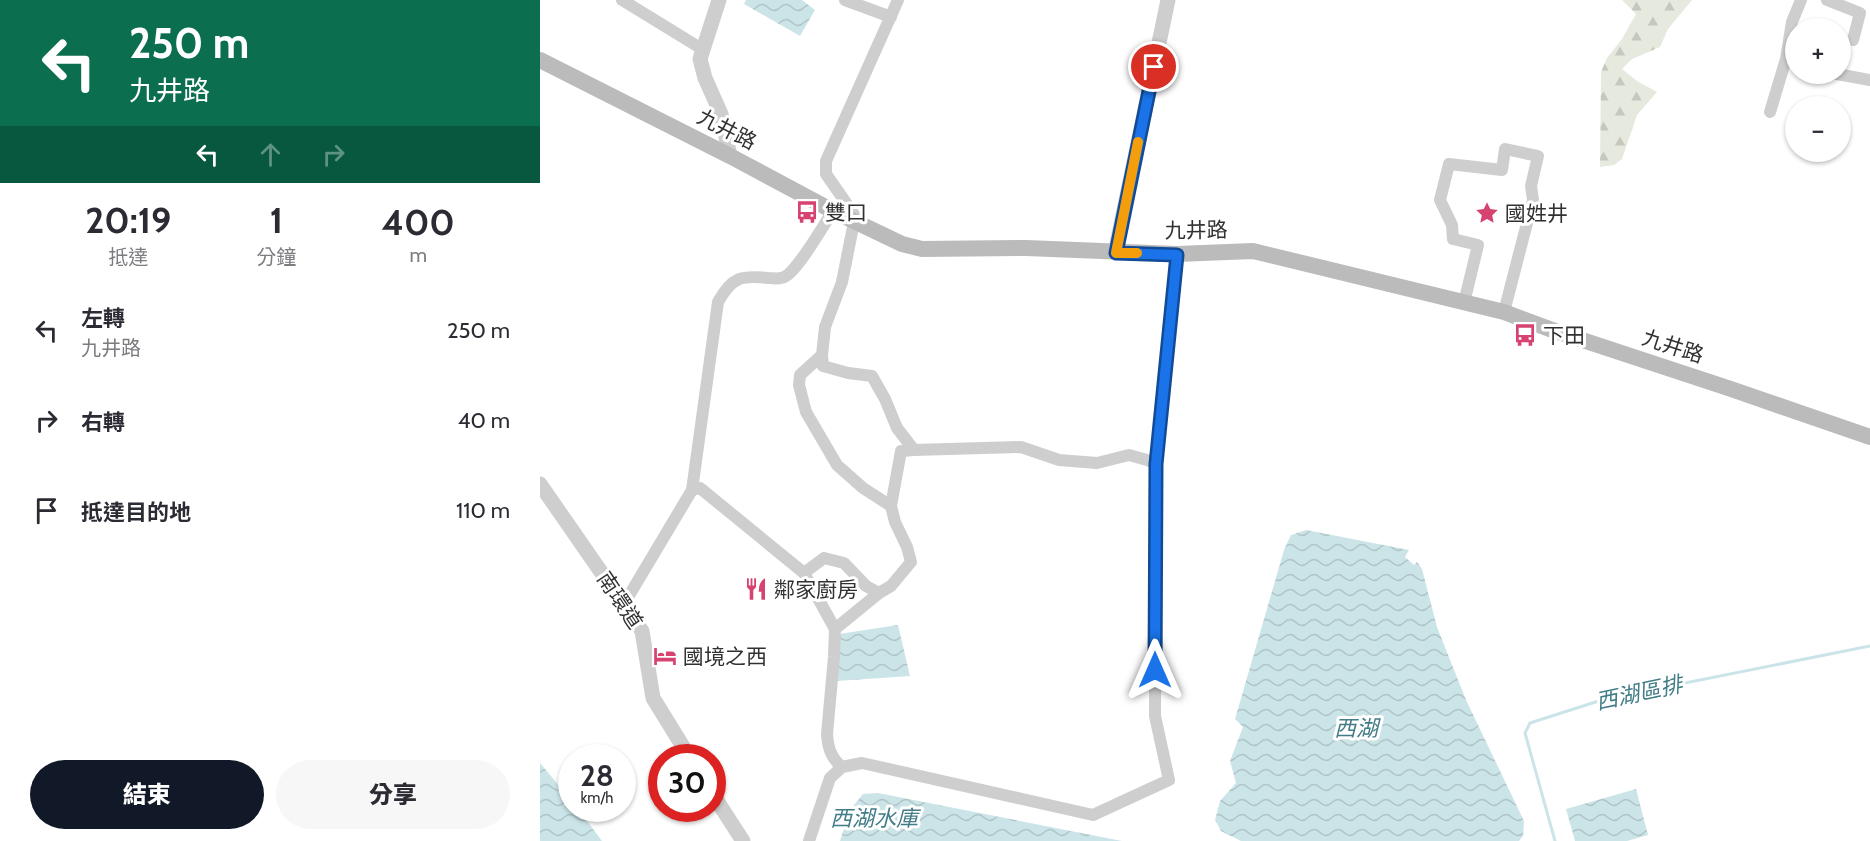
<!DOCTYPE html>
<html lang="zh-TW">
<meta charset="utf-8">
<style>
:root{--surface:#fff;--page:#f7f7f7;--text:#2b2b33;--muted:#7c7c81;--accent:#111827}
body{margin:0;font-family:Cabin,"Noto Sans TC",sans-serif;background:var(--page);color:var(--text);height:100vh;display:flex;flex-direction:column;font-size:22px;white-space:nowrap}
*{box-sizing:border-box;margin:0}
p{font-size:20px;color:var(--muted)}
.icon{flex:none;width:33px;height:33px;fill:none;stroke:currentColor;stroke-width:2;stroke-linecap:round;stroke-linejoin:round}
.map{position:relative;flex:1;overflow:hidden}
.details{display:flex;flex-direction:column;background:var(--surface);width:540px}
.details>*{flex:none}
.banner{background:#0b6e4f;color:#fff;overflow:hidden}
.fabs{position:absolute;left:1245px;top:18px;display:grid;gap:12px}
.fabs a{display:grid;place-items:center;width:66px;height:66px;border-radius:50%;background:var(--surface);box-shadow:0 2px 4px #0004;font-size:30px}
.speed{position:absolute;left:18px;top:744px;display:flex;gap:12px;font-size:30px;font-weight:700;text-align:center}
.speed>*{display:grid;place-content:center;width:78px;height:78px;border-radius:50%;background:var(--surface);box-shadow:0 2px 4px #0004;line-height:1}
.speed small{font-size:15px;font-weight:400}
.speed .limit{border:9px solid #d22;background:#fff;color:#111}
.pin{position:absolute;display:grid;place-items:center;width:51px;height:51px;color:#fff;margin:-26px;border:3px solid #fff;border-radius:50%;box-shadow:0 2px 6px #0007}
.me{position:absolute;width:66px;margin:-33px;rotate:0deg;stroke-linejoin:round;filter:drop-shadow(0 0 4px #0008)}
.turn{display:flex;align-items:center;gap:21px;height:126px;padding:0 30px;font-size:27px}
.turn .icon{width:78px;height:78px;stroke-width:2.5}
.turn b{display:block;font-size:42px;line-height:51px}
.lanes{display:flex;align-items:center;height:57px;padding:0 30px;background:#0003;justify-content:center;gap:30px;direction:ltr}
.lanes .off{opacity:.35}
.eta{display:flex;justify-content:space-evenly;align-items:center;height:102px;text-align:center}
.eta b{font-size:36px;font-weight:800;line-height:42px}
.cta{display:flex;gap:12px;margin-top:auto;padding:12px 30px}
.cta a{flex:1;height:69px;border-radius:36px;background:var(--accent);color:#fff;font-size:24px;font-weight:800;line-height:69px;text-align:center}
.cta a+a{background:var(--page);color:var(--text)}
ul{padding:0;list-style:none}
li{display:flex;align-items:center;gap:18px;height:90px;padding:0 30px}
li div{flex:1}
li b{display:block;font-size:22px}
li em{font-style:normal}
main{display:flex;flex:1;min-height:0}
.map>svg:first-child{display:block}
.forest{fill:url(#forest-firs)}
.water{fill:url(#water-waves)}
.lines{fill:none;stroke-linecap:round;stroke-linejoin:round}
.stream{stroke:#cbe4e8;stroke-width:3}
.minor{stroke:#cecece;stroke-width:12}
.tertiary{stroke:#cecece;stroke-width:15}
.secondary{stroke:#bbb;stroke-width:16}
.route-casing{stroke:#114b97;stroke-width:15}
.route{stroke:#1a73e8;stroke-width:10}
.slow{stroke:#f59e0b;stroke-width:10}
.labels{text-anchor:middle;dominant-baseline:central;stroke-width:6;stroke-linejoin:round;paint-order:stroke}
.street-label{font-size:21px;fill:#313131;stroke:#fff}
.poi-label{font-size:21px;fill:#313131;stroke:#fff;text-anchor:start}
.water-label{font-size:22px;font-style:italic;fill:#417c87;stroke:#fff}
</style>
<main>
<section class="details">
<div class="banner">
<div class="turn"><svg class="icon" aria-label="left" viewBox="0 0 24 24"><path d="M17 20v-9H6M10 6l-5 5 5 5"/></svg><div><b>250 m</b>九井路</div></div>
<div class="lanes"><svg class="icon" aria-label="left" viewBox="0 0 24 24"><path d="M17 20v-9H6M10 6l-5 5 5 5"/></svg><svg class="icon off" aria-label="ahead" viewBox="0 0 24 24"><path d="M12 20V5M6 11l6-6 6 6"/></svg><svg class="icon off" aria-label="right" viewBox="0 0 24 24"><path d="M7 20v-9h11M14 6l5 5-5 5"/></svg></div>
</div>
<div class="eta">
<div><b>20:19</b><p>抵達</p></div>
<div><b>1</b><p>分鐘</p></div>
<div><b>400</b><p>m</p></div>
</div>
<ul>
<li><svg class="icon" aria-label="left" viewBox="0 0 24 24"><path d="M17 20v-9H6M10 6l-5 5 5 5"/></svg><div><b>左轉</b><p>九井路</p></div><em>250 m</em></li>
<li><svg class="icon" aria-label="right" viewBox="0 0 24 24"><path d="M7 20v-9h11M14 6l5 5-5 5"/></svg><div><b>右轉</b></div><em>40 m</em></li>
<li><svg class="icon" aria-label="arrive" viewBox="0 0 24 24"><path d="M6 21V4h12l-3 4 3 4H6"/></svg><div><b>抵達目的地</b></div><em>110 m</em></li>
</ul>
<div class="cta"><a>結束</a><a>分享</a></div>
</section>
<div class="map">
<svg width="1330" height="841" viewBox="0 0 1330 841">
<defs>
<pattern id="forest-firs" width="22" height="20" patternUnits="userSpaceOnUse" patternTransform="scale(1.5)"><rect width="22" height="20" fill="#e6e9dd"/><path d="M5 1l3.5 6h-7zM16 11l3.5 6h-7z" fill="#c6c8be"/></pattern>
<pattern id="water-waves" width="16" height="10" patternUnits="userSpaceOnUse" patternTransform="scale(1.5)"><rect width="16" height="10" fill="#cbe4e8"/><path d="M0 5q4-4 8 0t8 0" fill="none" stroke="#afc4c7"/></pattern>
</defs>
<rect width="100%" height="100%" fill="#fff"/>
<!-- forest -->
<polygon class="forest" points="1082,0 1152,0 1128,29 1120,47 1092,59 1082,69 1097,81 1117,92 1097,115 1082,159 1074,165 1060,167 1061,72 1067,58 1082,39 1096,14"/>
<!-- water -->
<g class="water">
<polygon points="206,0 262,0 275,10 260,36 204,4"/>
<polygon points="766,530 869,550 865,557 874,565 877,562 882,569 897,627 926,700 984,821 983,836 979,841 701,841 681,831 675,820 680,801 696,783 690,761 703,727 695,719 744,550 751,535"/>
<polygon points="358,625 370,676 297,681 299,634"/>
<polygon points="0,763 31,800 32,808 38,809 62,841 0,841"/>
<polygon points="1096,789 1108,835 1087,841 1035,841 1026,809"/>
<polygon points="338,793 582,841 300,841 310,810 323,794"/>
</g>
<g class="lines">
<!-- stream -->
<polyline class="stream" points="1015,841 985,733 990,723 1065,699 1330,646"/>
<!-- minor -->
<g class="minor">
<polyline points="82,0 162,49"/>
<polyline points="305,0 351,17"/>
<polyline points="1287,0 1320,13 1313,40"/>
<polyline points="1297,74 1330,80"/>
<polyline points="1230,112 1246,59 1252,22 1261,0"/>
<polyline points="314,222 302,282 285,327 282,355 283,366 308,373 332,376 345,399 357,428 374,450 481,447 519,460 557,463 589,455 607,460 616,464"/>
<polyline points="320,223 286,174 286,161 358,0"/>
<polyline points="924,303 938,245 913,239 912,225 900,200 909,164 962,170 965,149 998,156 991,186 993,200 964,312"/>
<polyline points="282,355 260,375 259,385 266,412 297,465 323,488 351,506"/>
<polyline points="152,490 160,488 264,573 284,558 304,563 326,586 339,593 351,586 371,562 367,547 355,522 351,506 361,451 374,450"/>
<polyline points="264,573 295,629"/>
<path d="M 84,604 L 152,490 L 178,302 C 192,277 201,275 228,278 C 234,278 241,280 246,276 C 259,268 283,226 293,211"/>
<path d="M 302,767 C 291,758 288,748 287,734 L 294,657 L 295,629 L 339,593"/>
<polyline points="269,841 290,778 302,767 322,763 553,815 629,780 615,716 616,464 637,254"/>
</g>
<!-- tertiary -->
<g class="tertiary">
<polyline points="179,0 160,59 165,78 181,114 190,156"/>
<polyline points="575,253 628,0"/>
<polyline points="0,484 102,631 113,698 150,758"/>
<polyline points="172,793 203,841"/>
</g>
<!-- secondary -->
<polyline class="secondary" points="0,60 190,156 293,211 362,244 382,249 486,248 637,254 713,251 964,312 1015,331 1191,389 1330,437"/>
</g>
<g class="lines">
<!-- route casing -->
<g class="route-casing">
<polyline id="route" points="614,67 576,253 637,255 616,464 615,670"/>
</g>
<!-- route -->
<use href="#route" class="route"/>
<!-- slow -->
<polyline class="slow" points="597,253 576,253 598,142"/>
</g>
<!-- icons -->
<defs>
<g id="bus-bare" transform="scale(1.8)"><path d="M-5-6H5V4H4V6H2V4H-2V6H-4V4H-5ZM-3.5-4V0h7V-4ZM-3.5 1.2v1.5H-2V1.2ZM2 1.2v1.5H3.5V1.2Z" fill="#d74371" stroke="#fff" stroke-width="2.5" paint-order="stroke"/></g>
<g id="sight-bare" transform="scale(1.8)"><path d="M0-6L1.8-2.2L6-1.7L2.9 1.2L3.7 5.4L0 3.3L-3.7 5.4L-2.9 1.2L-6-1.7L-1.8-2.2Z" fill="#d74371" stroke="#fff" stroke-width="2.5" paint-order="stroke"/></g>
<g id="restaurant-bare" transform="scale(1.8)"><path d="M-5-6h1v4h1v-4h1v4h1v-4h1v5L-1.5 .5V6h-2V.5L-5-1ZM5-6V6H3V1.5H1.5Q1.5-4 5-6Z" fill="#d74371" stroke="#fff" stroke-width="2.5" paint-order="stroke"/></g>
<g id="hotel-bare" transform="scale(1.8)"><path d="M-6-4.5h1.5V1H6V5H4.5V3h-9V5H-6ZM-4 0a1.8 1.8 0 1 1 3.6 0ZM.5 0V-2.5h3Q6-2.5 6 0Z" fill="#d74371" stroke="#fff" stroke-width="2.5" paint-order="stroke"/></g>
</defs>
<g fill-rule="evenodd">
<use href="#bus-bare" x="267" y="212"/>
<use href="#sight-bare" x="947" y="213"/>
<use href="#bus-bare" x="985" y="335"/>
<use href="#restaurant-bare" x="216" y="589"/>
<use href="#hotel-bare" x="125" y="656"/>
</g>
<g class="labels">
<!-- street labels -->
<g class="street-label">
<text transform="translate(187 129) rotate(27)">九井路</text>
<text transform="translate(656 230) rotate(-1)">九井路</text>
<text transform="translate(1133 346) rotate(18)">九井路</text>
<text transform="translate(80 600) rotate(56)">南環道</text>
</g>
<!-- poi labels -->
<g class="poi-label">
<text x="285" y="212">雙口</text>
<text x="965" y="213">國姓井</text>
<text x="1003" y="335">下田</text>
<text x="234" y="589">鄰家廚房</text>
<text x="143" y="656">國境之西</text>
</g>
<!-- water labels -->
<g class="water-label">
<text transform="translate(1099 693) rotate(-12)">西湖區排</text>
<text x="816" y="728">西湖</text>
<text x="334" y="818">西湖水庫</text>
</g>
</g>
</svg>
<div class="fabs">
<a>+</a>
<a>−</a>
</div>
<div class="speed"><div>28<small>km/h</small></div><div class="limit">30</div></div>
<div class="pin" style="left:614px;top:67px;background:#d93025"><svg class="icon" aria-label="arrive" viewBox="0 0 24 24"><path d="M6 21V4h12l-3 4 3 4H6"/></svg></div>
<svg class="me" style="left:615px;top:670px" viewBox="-20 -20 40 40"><path d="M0-17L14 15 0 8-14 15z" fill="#1a73e8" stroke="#fff" stroke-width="4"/></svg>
</div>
</main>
